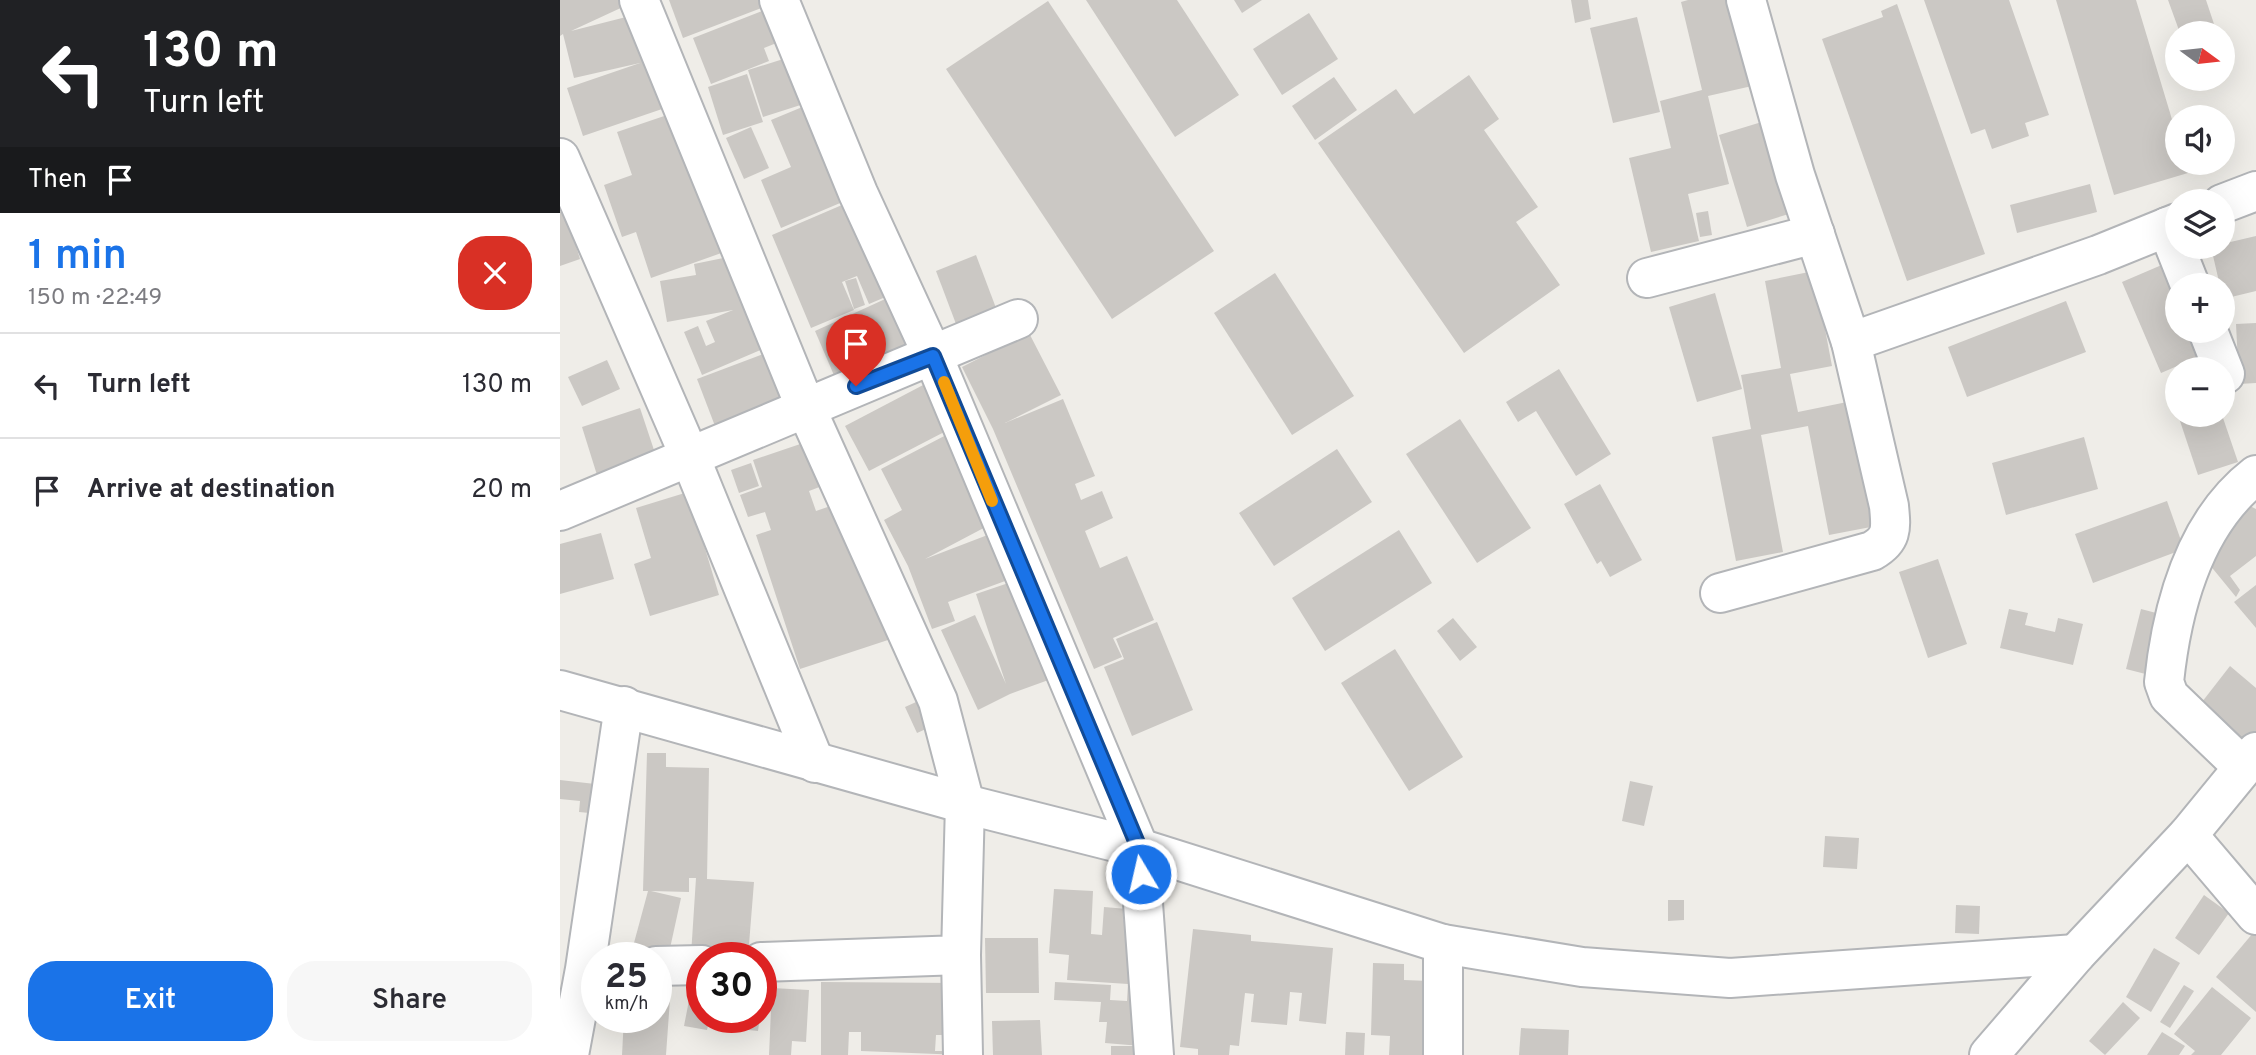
<!DOCTYPE html>
<meta charset="utf-8">
<style>
:root{--surface:#fff;--page:#f7f7f7;--text:#2b2b33;--muted:#7c7c81;--line:#e1e1e2;--accent:#1a73e8}
body{margin:0;font-family:Overpass,sans-serif;background:var(--page);color:var(--text);height:100vh;display:flex;flex-direction:column;font-size:26px;white-space:nowrap}
*{box-sizing:border-box;margin:0}
p{font-size:23px;color:var(--muted)}
.icon{flex:none;width:38px;height:38px;fill:none;stroke:currentColor;stroke-width:2;stroke-linecap:round;stroke-linejoin:round}
.map{position:relative;flex:1;overflow:hidden}
.details{display:flex;flex-direction:column;background:var(--surface);width:560px}
.details>*{flex:none}
.top-card{background:#202124;color:#fff;overflow:hidden}
.needle{width:46px;rotate:105deg}
.tools{position:absolute;left:1605px;top:21px;display:grid;gap:14px}
.tools a{display:grid;place-items:center;width:70px;height:70px;border-radius:50%;background:var(--surface);box-shadow:0 7px 28px #0002;font-size:35px}
.speed{position:absolute;left:21px;top:942px;display:flex;gap:14px;font-size:35px;font-weight:700;text-align:center}
.speed>*{display:grid;place-content:center;width:91px;height:91px;border-radius:50%;background:var(--surface);box-shadow:0 7px 28px #0002;line-height:1}
.speed small{font-size:18px;font-weight:400}
.speed .limit{border:10px solid #d22;background:#fff;color:#111}
.pin{position:absolute;display:grid;place-items:center;width:60px;height:60px;color:#fff;margin:-72px -30px;border-radius:50% 50% 50% 0;rotate:-45deg;box-shadow:0 0 7px #0007}
.pin .icon{rotate:45deg}
.me{position:absolute;width:77px;margin:-38px;rotate:351deg;stroke-linejoin:round;filter:drop-shadow(0 0 5px #0008)}
.turn{display:flex;align-items:center;gap:24px;height:147px;padding:0 28px;font-size:32px}
.turn .icon{width:91px;height:91px;stroke-width:2.5}
.turn b{display:block;font-size:49px;line-height:60px}
.then{display:flex;align-items:center;height:66px;padding:0 28px;background:#0003;gap:14px;font-size:26px}
.round{display:grid;place-items:center;flex:none;width:74px;height:74px;border-radius:28px;background:var(--page)}
.head{display:flex;align-items:center;justify-content:space-between;height:119px;padding:0 28px}
h1{font-size:42px;font-weight:600;line-height:52px;color:var(--accent)}
.primary-button{display:flex;gap:14px;margin-top:auto;padding:14px 28px}
.primary-button a{flex:1;height:80px;border-radius:28px;background:var(--accent);color:#fff;font-size:28px;font-weight:600;line-height:80px;text-align:center}
.primary-button a+a{background:var(--page);color:var(--text)}
ul{padding:0;list-style:none}
li{display:flex;align-items:center;gap:21px;height:105px;padding:0 28px;border-top:2px solid var(--line)}
li div{flex:1}
li b{display:block;font-size:26px}
li em{font-style:normal}
main{display:flex;flex:1;min-height:0}
.map>svg:first-child{display:block}
.building{fill:#cbc8c4}
.lines{fill:none;stroke-linecap:round;stroke-linejoin:round}
.minor-casing{stroke:#b3b5b8;stroke-width:42}
.minor{stroke:#fff;stroke-width:38}
.route-casing{stroke:#114b97;stroke-width:18}
.route{stroke:#1a73e8;stroke-width:12}
.slow{stroke:#f59e0b;stroke-width:12}
</style>
<main>
<section class="details">
<div class="top-card">
<div class="turn"><svg class="icon" aria-label="left" viewBox="0 0 24 24"><path d="M17 20v-9H6M10 6l-5 5 5 5"/></svg><div><b>130 m</b>Turn left</div></div>
<div class="then">Then<svg class="icon" aria-label="arrive" viewBox="0 0 24 24"><path d="M6 21V4h12l-3 4 3 4H6"/></svg></div>
</div>
<div class="head"><div><h1>1 min</h1><p>150 m · 22:49</p></div><a class="round" style="background:#d93025;color:#fff"><svg class="icon" aria-label="close" viewBox="0 0 24 24"><path d="M6 6l12 12M18 6L6 18"/></svg></a></div>
<ul>
<li><svg class="icon" aria-label="left" viewBox="0 0 24 24"><path d="M17 20v-9H6M10 6l-5 5 5 5"/></svg><div><b>Turn left</b></div><em>130 m</em></li>
<li><svg class="icon" aria-label="arrive" viewBox="0 0 24 24"><path d="M6 21V4h12l-3 4 3 4H6"/></svg><div><b>Arrive at destination</b></div><em>20 m</em></li>
</ul>
<div class="primary-button"><a>Exit</a><a>Share</a></div>
</section>
<div class="map">
<svg width="1696" height="1055" viewBox="0 0 1696 1055">
<rect width="100%" height="100%" fill="#efede8"/>
<!-- building -->
<g class="building">
<polygon points="0,0 62,0 65,6 11,31 74,15 105,108 23,136 7,88 80,63 14,78 3,34 0,36"/>
<polygon points="109,0 211,0 212,4 123,38"/>
<polygon points="526,0 617,0 679,95 615,137"/>
<polygon points="674,0 702,0 682,13"/>
<polygon points="1011,0 1028,0 1031,19 1015,23"/>
<polygon points="1128,0 1172,0 1192,86 1148,96 1169,184 1128,194 1139,241 1091,252 1069,158 1111,148 1100,101 1142,90 1121,2"/>
<polygon points="1364,0 1449,0 1489,115 1465,123 1469,136 1432,149 1425,129 1411,134"/>
<polygon points="1496,0 1576,0 1617,136 1617,163 1625,163 1628,173 1554,195"/>
<polygon points="1608,0 1646,0 1657,33 1620,33"/>
<polygon points="488,1 654,251 552,319 386,69"/>
<polygon points="1337,4 1425,254 1347,281 1262,39 1323,17 1321,11"/>
<polygon points="207,9 219,42 204,48 209,61 151,84 133,38"/>
<polygon points="749,13 778,59 722,95 693,49"/>
<polygon points="1077,17 1100,112 1053,123 1030,28"/>
<polygon points="236,55 250,102 203,117 188,70"/>
<polygon points="187,74 203,122 163,135 148,87"/>
<polygon points="909,75 939,119 924,130 978,207 956,222 1000,285 904,353 758,143 836,89 854,114"/>
<polygon points="774,77 797,110 755,140 732,106"/>
<polygon points="252,103 292,198 221,228 201,180 231,167 211,120"/>
<polygon points="119,111 167,251 91,278 76,232 62,237 44,185 72,175 57,132"/>
<polygon points="1205,121 1232,213 1187,227 1159,135"/>
<polygon points="191,127 209,168 184,179 166,138"/>
<polygon points="1530,184 1537,212 1457,233 1450,205"/>
<polygon points="296,199 335,293 309,304 297,276 282,282 294,310 251,328 212,235"/>
<polygon points="5,210 20,259 0,266 0,212"/>
<polygon points="1148,211 1152,235 1140,237 1136,213"/>
<polygon points="1696,236 1696,291 1663,299 1651,247 1662,247 1662,244"/>
<polygon points="178,255 217,343 142,375 124,332 138,326 146,346 155,342 146,321 173,310 107,322 100,281 136,275 134,264"/>
<polygon points="416,255 436,308 396,324 376,271"/>
<polygon points="1611,261 1617,285 1617,331 1641,331 1650,352 1601,373 1562,282"/>
<polygon points="1254,271 1272,366 1230,374 1238,412 1292,401 1316,526 1269,535 1248,426 1201,435 1223,552 1176,561 1152,437 1191,429 1181,375 1221,368 1205,281"/>
<polygon points="715,273 794,396 732,435 654,313"/>
<polygon points="296,278 305,305 294,309 285,281"/>
<polygon points="1155,293 1182,389 1137,402 1109,307"/>
<polygon points="334,295 356,344 276,380 255,331"/>
<polygon points="1506,301 1526,352 1407,397 1388,347"/>
<polygon points="1696,323 1696,383 1679,384 1676,324"/>
<polygon points="469,333 501,395 445,423 503,399 535,476 515,484 521,500 542,491 553,518 525,531 540,568 567,556 594,620 553,638 562,657 534,669 433,429 402,367"/>
<polygon points="214,350 231,394 155,426 137,379"/>
<polygon points="47,360 60,389 22,406 8,377"/>
<polygon points="999,369 1051,454 1016,476 976,411 958,422 946,402"/>
<polygon points="367,383 390,429 309,471 285,426"/>
<polygon points="80,408 96,456 37,475 22,427"/>
<polygon points="1618,415 1662,415 1678,462 1638,475"/>
<polygon points="900,419 971,528 917,563 846,454"/>
<polygon points="390,433 435,522 365,559 438,531 456,577 388,602 395,621 372,629 348,566 324,520 342,510 321,469"/>
<polygon points="1524,437 1538,489 1446,515 1432,463"/>
<polygon points="255,439 270,483 249,491 256,511 285,501 331,639 240,669 196,535 211,530 205,512 188,517 180,495 202,487 193,460"/>
<polygon points="777,449 812,502 714,566 679,513"/>
<polygon points="191,463 199,486 179,493 171,470"/>
<polygon points="1040,484 1082,560 1050,577 1041,561 1037,564 1004,504"/>
<polygon points="128,492 159,595 90,616 74,564 91,558 76,508"/>
<polygon points="1607,501 1624,549 1533,583 1515,534"/>
<polygon points="1690,506 1696,509 1696,556 1670,576 1680,590 1676,597 1649,564 1679,514"/>
<polygon points="839,530 872,583 765,651 732,598"/>
<polygon points="41,533 54,579 0,594 0,544"/>
<polygon points="1378,559 1407,644 1368,658 1339,572"/>
<polygon points="460,579 494,678 450,694 418,710 381,630 415,615 446,684 416,594"/>
<polygon points="1696,585 1696,628 1674,602"/>
<polygon points="1449,609 1468,613 1465,625 1495,632 1498,618 1523,624 1513,665 1440,648"/>
<polygon points="1581,609 1600,614 1605,679 1566,669"/>
<polygon points="893,618 917,647 900,661 877,631"/>
<polygon points="597,622 633,710 572,736 544,667 564,659 556,639"/>
<polygon points="835,649 903,757 849,791 781,683"/>
<polygon points="1670,666 1696,688 1696,737 1684,751 1635,711"/>
<polygon points="365,698 377,724 357,733 345,707"/>
<polygon points="87,753 106,753 106,767 149,768 147,879 194,882 188,957 131,955 136,878 129,878 129,892 91,891 121,898 107,962 71,954 88,891 83,891"/>
<polygon points="0,780 44,785 40,814 19,812 20,801 0,799"/>
<polygon points="1070,781 1093,786 1084,826 1062,821"/>
<polygon points="1265,836 1299,838 1297,869 1263,867"/>
<polygon points="494,889 533,891 531,934 542,935 544,907 591,911 581,1046 545,1043 547,1022 539,1022 541,1002 494,1000 495,982 551,985 550,1000 567,1001 568,984 507,980 509,955 489,953"/>
<polygon points="1644,895 1669,913 1639,955 1615,938"/>
<polygon points="1108,900 1124,900 1124,920 1108,921"/>
<polygon points="1396,905 1420,906 1419,934 1395,933"/>
<polygon points="633,929 691,935 691,941 773,948 766,1024 739,1021 742,993 730,992 727,1025 691,1022 694,994 685,993 679,1046 670,1045 669,1055 638,1055 638,1049 620,1047"/>
<polygon points="1693,933 1696,936 1696,1012 1656,977"/>
<polygon points="425,938 478,938 479,993 426,993"/>
<polygon points="1594,948 1620,963 1591,1012 1566,997"/>
<polygon points="813,963 844,964 844,980 869,981 867,1055 829,1055 830,1036 811,1035"/>
<polygon points="261,982 398,983 398,1035 376,1035 375,1051 402,1051 402,1055 301,1051 301,1032 289,1032 288,1055 261,1055"/>
<polygon points="1624,985 1634,991 1610,1028 1600,1022"/>
<polygon points="1652,987 1691,1018 1661,1055 1631,1055 1635,1051 1614,1034"/>
<polygon points="212,988 249,990 246,1042 232,1041 231,1055 209,1055"/>
<polygon points="130,995 142,998 142,1017 150,1017 147,1030 124,1026"/>
<polygon points="96,998 110,999 106,1055 62,1055 64,1017 96,1017"/>
<polygon points="1563,1002 1580,1018 1545,1055 1529,1041"/>
<polygon points="171,1017 200,1017 198,1031 170,1028"/>
<polygon points="480,1020 482,1055 433,1055 432,1021"/>
<polygon points="961,1028 1009,1030 1008,1055 959,1055"/>
<polygon points="786,1032 805,1033 804,1055 785,1055"/>
<polygon points="1602,1032 1625,1046 1619,1055 1587,1055"/>
<rect x="551" y="1046" width="39" height="9"/>
</g>
<g class="lines">
<!-- minor casing -->
<g class="minor-casing">
<g id="minor">
<polyline points="79,0 245,406 378,701 405,804 401,955 201,962"/>
<polyline points="219,0 298,193 373,356 579,848 594,1055"/>
<polyline points="0,158 130,457 255,763"/>
<polyline points="1662,204 1696,191"/>
<polyline points="1607,227 1630,285"/>
<polyline points="1087,278 1255,234"/>
<polyline points="1648,331 1665,374"/>
<polyline points="1291,342 1538,255 1617,223"/>
<polyline points="0,511 458,319"/>
<path d="M 1160,593 L 1312,551 C 1333,539 1331,528 1329,506 L 1291,342 L 1235,175 L 1186,0"/>
<polyline points="0,690 405,804 579,848 883,944 1022,967 1170,978 1516,954"/>
<path d="M 1683,767 L 1609,696 L 1604,682 C 1612,606 1634,523 1696,475"/>
<polyline points="1628,835 1696,915"/>
<polyline points="883,944 883,1055"/>
<polyline points="401,955 403,1055"/>
<polyline points="96,966 142,965"/>
<polyline points="9,1055 25,969 64,706"/>
<polyline points="1429,1055 1516,954 1628,835 1696,752"/>
</g>
</g>
<!-- minor -->
<use href="#minor" class="minor"/>
</g>
<g class="lines">
<!-- route casing -->
<g class="route-casing">
<polyline id="route" points="296,386 373,356 579,848 581,874"/>
</g>
<!-- route -->
<use href="#route" class="route"/>
<!-- slow -->
<polyline class="slow" points="384,382 432,501"/>
</g>
</svg>
<div class="tools">
<a><svg class="needle" viewBox="-14 -14 28 28"><path d="M0-13l5 13h-10z" fill="#e53935"/><path d="M0 13l5-13h-10z" fill="#7c7c81"/></svg></a>
<a><svg class="icon" aria-label="sound" viewBox="0 0 24 24"><path d="M4 9h4l5-4v14l-5-4H4zM17 9q2 3 0 6"/></svg></a>
<a><svg class="icon" aria-label="layers" viewBox="0 0 24 24"><path d="M12 4l9 5-9 5-9-5zM3 14l9 5 9-5"/></svg></a>
<a>+</a>
<a>−</a>
</div>
<div class="speed"><div>25<small>km/h</small></div><div class="limit">30</div></div>
<div class="pin" style="left:296px;top:386px;background:#d93025"><svg class="icon" aria-label="arrive" viewBox="0 0 24 24"><path d="M6 21V4h12l-3 4 3 4H6"/></svg></div>
<svg class="me" style="left:581px;top:874px" viewBox="-20 -20 40 40"><circle r="17" fill="#1a73e8" stroke="#fff" stroke-width="3"/><path d="M0-11L8 9 0 5-8 9z" fill="#fff"/></svg>
</div>
</main>
